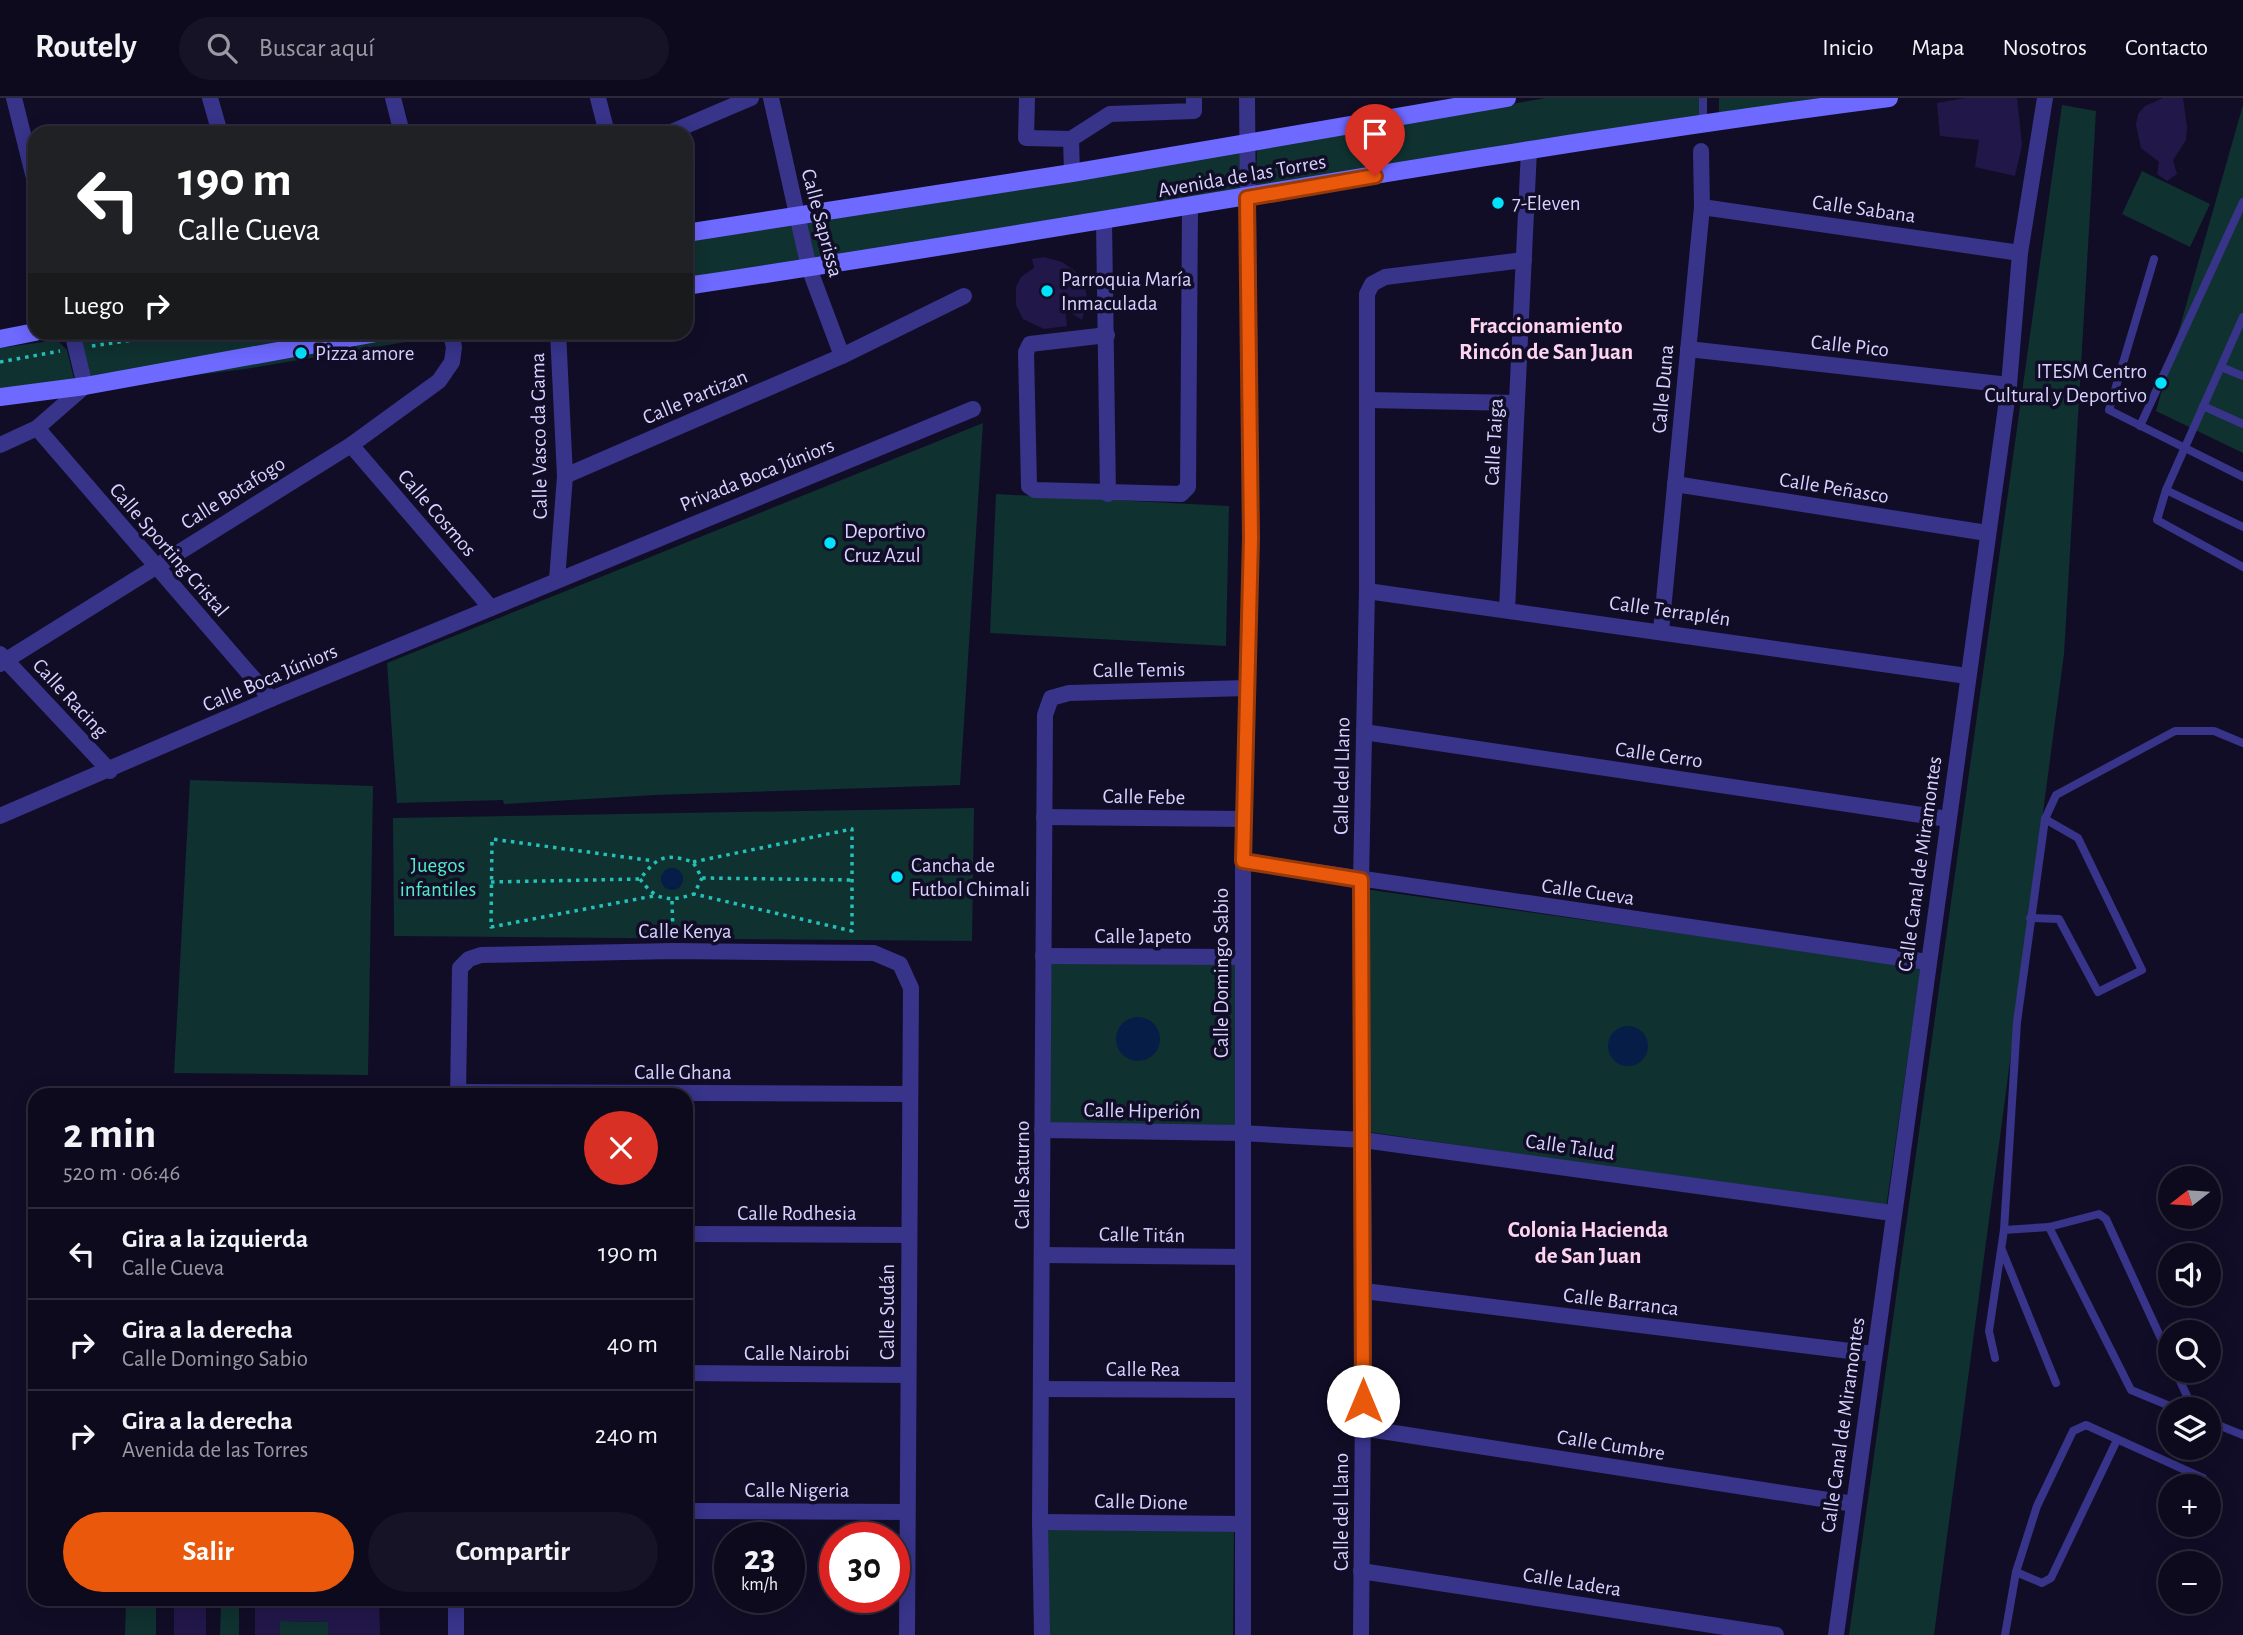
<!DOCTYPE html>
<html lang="es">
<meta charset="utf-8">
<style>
:root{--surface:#0d0a1d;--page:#161326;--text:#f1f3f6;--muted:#9a9aa4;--line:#2d2b3b;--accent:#ea580c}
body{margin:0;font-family:"Alegreya Sans",sans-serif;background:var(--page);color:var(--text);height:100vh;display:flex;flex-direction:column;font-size:26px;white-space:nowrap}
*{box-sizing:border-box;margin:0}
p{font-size:23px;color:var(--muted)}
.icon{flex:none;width:38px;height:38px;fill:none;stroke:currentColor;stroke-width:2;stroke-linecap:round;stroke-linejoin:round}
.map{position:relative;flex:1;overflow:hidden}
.sheet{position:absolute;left:28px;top:990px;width:665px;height:518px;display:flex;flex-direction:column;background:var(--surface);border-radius:21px;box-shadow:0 4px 18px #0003,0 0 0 2px var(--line)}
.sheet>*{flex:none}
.guide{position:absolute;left:28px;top:28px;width:665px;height:214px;border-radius:21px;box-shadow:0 4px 18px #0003,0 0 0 2px var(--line);background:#202124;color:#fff;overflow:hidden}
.needle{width:46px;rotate:253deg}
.fabs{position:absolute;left:2158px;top:1068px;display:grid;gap:14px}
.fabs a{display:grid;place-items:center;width:63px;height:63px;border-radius:50%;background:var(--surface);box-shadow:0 4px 18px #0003,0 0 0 2px var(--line);font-size:35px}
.speed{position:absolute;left:714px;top:1424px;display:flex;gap:14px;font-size:35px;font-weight:700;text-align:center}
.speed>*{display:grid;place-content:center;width:91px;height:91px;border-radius:50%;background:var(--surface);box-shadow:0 4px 18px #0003,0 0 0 2px var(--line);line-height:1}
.speed small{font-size:18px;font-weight:400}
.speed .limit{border:10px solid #d22;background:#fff;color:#111}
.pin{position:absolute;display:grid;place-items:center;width:60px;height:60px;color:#fff;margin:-72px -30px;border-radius:50% 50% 50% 0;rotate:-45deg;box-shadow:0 0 7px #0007}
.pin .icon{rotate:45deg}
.me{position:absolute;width:77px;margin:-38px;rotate:0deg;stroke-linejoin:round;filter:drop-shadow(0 0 5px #0008)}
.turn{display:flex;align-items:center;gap:24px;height:147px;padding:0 35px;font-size:32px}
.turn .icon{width:91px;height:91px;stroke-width:2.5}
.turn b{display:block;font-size:49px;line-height:60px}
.then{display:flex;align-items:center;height:66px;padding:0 35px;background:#0003;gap:14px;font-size:26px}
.round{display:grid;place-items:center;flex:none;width:74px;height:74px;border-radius:37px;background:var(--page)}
.overview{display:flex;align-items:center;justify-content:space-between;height:119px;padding:0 35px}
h1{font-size:42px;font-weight:700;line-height:52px}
.cta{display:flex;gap:14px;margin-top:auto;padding:14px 35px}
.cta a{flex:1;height:80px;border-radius:42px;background:var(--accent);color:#fff;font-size:28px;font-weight:700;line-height:80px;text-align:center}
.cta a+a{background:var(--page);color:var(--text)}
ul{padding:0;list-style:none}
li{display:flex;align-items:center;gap:21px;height:91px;padding:0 35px;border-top:2px solid var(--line)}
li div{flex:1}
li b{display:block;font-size:26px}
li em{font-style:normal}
header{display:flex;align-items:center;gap:42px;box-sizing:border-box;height:98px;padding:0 35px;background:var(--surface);border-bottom:2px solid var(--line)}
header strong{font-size:33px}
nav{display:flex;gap:38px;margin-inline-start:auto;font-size:24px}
.search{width:490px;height:63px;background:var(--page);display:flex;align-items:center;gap:18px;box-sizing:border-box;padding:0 24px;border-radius:38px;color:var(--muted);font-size:26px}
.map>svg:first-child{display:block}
.green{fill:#0f3130}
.water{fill:#051d47}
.building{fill:#221749}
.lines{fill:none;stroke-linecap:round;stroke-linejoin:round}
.path{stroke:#24c1b8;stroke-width:3.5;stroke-dasharray:3.5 5;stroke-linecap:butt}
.lane{stroke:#37348a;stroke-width:8}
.street{stroke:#37348a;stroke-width:16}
.secondary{stroke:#6e69ff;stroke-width:18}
.route-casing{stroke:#983908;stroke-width:18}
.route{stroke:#ea580c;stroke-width:12}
.poi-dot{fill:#00e3fd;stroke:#110d27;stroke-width:2.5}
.labels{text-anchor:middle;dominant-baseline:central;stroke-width:7;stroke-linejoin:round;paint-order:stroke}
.street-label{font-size:21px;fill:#d8d2ff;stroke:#110d27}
.poi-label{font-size:21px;fill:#d8d2ff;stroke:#110d27;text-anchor:start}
.park-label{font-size:21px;fill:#54eac5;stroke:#110d27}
.neighbourhood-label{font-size:23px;font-weight:bold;fill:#ffd4ef;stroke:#110d27}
</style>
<header>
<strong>Routely</strong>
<div class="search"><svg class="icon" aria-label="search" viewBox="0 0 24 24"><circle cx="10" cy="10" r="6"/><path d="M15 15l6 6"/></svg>Buscar aquí</div>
<nav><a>Inicio</a><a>Mapa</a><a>Nosotros</a><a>Contacto</a></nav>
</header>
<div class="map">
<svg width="2243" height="1537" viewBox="0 0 2243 1537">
<rect width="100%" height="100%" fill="#110d27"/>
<!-- green -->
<g class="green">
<polygon points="1546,0 1702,0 1703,19 1256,90 1257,49"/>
<polygon points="1719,0 1839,0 1719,17"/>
<polygon points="2062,7 2096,13 2064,556 1934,1537 1849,1537"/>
<polygon points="2243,7 2243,355 2156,313"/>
<polygon points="1241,48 1241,99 816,172 800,109"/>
<polygon points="2142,73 2210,106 2190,149 2122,116"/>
<polygon points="790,112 806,174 686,191 686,126"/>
<polygon points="441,234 442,238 245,271 92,290 80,235"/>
<polygon points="57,242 67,252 74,281 0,305 0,250"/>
<polygon points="983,325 960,687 655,697 504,706 503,702 397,705 387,565"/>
<polygon points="996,396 1229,408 1226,548 990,535"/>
<polygon points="190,682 373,688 368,977 174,975"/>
<polygon points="974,710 972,843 394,838 393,720"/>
<polygon points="1364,791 1921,869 1886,1110 1369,1034"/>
<polygon points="1044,859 1238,864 1239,1033 1044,1031"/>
<polygon points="1042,1428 1234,1432 1233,1537 1041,1537"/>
<polygon points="126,1502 156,1502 156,1537 125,1537"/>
<polygon points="221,1506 239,1506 239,1537 220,1537"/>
<polygon points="280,1523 328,1524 328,1537 280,1537"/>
</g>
<!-- water -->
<g class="water">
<circle cx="672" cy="781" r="11"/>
<circle cx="1138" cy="941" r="22"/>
<circle cx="1628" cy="948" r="20"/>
</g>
<!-- building -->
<g class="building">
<polygon points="1965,0 2017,0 2022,47 2015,78 1975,69 1979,42 1940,38 1937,5"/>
<polygon points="2163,0 2183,0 2187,29 2186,42 2173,62 2177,76 2167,83 2157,76 2159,64 2141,50 2136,27 2138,16 2145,8"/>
<polygon points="1044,159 1062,164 1079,176 1085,185 1087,204 1082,222 1065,211 1067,228 1044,231 1023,221 1016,207 1016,189 1021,179 1034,170 1032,161"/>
<rect x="174" y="1502" width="32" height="35"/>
<polygon points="255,1502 379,1502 380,1537 328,1537 328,1524 280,1523 280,1537 255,1537"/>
</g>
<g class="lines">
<!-- path -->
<g class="path">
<polyline points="92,248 187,234"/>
<polyline points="0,264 60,253"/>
<polyline points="693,764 852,731 852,833 694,796"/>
<path d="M 640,781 C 656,803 669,804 694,796 L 702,780"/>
<path d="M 491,784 L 640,781 C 658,758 665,755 693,764 L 702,780 L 852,782"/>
<polyline points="653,798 491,829 492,741 654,763"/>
<polyline points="672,803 673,837"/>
</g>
<!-- lane -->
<g class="lane">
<polyline points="1703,24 1703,0"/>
<polyline points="2154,161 2109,312 2243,379"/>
<polyline points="2243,219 2166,392 2243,429"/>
<polyline points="2221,269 2243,278"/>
<polyline points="2203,308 2243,326"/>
<polyline points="2140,328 2243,104"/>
<polyline points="2166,392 2157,422 2243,469"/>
<polyline points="2030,820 2059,821 2098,894 2142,872 2078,740 2045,721"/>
<polyline points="2049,1129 2131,1292 2177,1311"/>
<polyline points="2004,1132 2017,924 2045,721 2056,697 2175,633 2214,633 2243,645"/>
<polyline points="2002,1152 2056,1285"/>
<polyline points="1995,1260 1989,1233 2004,1132 2049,1129 2099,1116 2106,1121 2170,1260"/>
<polyline points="2175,1272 2193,1311"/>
<polyline points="2208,1323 2243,1337"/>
<polyline points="2117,1342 2051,1480 2042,1485 2016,1474 2037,1408 2073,1333 2086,1327 2203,1380"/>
<polyline points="2005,1537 2016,1474"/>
</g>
<!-- street -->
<g class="street">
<polyline points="14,0 35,84"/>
<polyline points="210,0 220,35"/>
<polyline points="393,0 402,35"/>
<polyline points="598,0 607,35"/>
<polyline points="771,0 809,170 842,258"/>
<polyline points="1027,0 1026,40 1071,41 1110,16 1194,13 1194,0"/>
<polyline points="669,35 751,0"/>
<polyline points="1071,41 1072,75"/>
<polyline points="1702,109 2020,155"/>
<polyline points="1104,124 1108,396"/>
<polyline points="1107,237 1030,246 1026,254 1029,388 1035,392 1181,396 1188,389 1190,110"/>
<polyline points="1688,251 2009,287"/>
<polyline points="1368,302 1517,305"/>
<polyline points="37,330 271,601"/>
<polyline points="0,347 37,330 85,288 72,234"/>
<polyline points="351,347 491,510"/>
<polyline points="565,378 842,258 964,198"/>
<polyline points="1675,386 1987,435"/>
<polyline points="557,482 565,378 558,234"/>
<polyline points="1367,493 1967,578"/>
<polyline points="1507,512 1529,52"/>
<polyline points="1661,533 1702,109 1701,53"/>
<polyline points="0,556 110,673"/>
<polyline points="0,566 351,347 439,283 452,264 454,249 450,234"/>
<polyline points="1364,634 1948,721"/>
<polyline points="0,718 271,601 973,311"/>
<polyline points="1044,719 1243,721"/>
<polyline points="1243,763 1928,864"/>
<polyline points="1043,858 1242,859"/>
<polyline points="458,994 908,996"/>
<polyline points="458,998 460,870 469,861 481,857 673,853 874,855 900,866 911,890 907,1537"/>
<polyline points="1042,1032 1241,1035 1363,1042 1892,1115"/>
<polyline points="686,1136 908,1137"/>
<polyline points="1043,1157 1242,1159"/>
<polyline points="1364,1193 1874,1256"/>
<polyline points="686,1275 908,1277"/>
<polyline points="1043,1291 1243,1292"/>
<polyline points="1362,1330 1854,1406"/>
<polyline points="686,1413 907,1414"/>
<polyline points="1040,1424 1243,1426"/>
<polyline points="1361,1473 1776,1537"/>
<polyline points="456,1537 456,1502"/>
<polyline points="1042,1537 1040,1424 1045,617 1051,600 1069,595 1247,590"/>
<polyline points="1243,1537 1243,763 1251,440 1247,0"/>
<polyline points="1361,1537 1364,1193 1361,782 1367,493 1367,196 1372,186 1385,179 1524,162"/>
<polyline points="1836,1537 2009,287 2020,155 2045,0"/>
</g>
<!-- secondary -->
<g class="secondary">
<polyline points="686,135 1072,75 1507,0"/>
<path d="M 686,188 C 1088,129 1486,52 1889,0"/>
<polyline points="0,241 35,234"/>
<polyline points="0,299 85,288 382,234"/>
</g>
</g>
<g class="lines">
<!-- route casing -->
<g class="route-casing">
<polyline id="route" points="1363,1303 1361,782 1243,763 1251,440 1247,100 1375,78"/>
</g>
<!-- route -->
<use href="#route" class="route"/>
</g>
<!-- markers -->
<g class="poi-dot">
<circle cx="1498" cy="105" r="7"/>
<circle cx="1047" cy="193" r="7"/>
<circle cx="301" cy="255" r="7"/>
<circle cx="2161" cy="285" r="7"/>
<circle cx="830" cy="445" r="7"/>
<circle cx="897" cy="779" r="7"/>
</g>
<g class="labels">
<!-- street labels -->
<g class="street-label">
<text transform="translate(1242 78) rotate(-10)">Avenida de las Torres</text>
<text transform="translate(1864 111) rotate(8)">Calle Sabana</text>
<text transform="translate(822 125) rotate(75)">Calle Saprissa</text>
<text transform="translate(1850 248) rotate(6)">Calle Pico</text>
<text transform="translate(1663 291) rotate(-85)">Calle Duna</text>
<text transform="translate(695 299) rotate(-23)">Calle Partizan</text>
<text transform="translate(539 338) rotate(-91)">Calle Vasco da Gama</text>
<text transform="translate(1494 344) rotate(-87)">Calle Taiga</text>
<text transform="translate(757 377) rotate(-22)">Privada Boca Júniors</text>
<text transform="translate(1834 390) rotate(9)">Calle Peñasco</text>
<text transform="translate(233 395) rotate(-32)">Calle Botafogo</text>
<text transform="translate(437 415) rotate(49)">Calle Cosmos</text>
<text transform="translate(169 452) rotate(49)">Calle Sporting Cristal</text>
<text transform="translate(1670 513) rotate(8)">Calle Terraplén</text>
<text transform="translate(1139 572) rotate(-1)">Calle Temis</text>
<text transform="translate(270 580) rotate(-23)">Calle Boca Júniors</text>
<text transform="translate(70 600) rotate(47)">Calle Racing</text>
<text transform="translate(1659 657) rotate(8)">Calle Cerro</text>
<text transform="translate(1342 678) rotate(-89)">Calle del Llano</text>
<text transform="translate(1144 699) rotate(1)">Calle Febe</text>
<text transform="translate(1920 766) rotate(-82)">Calle Canal de Miramontes</text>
<text transform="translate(1588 794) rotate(8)">Calle Cueva</text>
<text x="685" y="833">Calle Kenya</text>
<text x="1143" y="838">Calle Japeto</text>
<text transform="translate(1221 875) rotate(-90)">Calle Domingo Sabio</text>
<text x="683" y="974">Calle Ghana</text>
<text transform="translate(1142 1013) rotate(1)">Calle Hiperión</text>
<text transform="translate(1570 1049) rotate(8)">Calle Talud</text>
<text transform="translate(1022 1077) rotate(-90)">Calle Saturno</text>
<text x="797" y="1115">Calle Rodhesia</text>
<text transform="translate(1142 1137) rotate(1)">Calle Titán</text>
<text transform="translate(1621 1204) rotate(7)">Calle Barranca</text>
<text transform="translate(887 1214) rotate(-90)">Calle Sudán</text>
<text x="797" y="1255">Calle Nairobi</text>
<text x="1143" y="1271">Calle Rea</text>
<text transform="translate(1843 1327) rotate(-82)">Calle Canal de Miramontes</text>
<text transform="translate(1611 1347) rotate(9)">Calle Cumbre</text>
<text x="797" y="1392">Calle Nigeria</text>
<text transform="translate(1141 1404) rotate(1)">Calle Dione</text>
<text transform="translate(1341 1414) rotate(-90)">Calle del Llano</text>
<text transform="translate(1572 1484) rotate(9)">Calle Ladera</text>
</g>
<!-- poi labels -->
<g class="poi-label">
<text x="1512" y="105">7-Eleven</text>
<text x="1061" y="181">Parroquia María<tspan x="1061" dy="24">Inmaculada</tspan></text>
<text x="315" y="255">Pizza amore</text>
<text x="2147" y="273" text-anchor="end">ITESM Centro<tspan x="2147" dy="24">Cultural y Deportivo</tspan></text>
<text x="844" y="433">Deportivo<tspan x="844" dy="24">Cruz Azul</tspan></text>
<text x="911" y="767">Cancha de<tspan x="911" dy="24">Futbol Chimali</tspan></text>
</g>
<!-- park labels -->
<g class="park-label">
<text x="438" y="767">Juegos<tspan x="438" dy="24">infantiles</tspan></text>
</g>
<!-- neighbourhood labels -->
<g class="neighbourhood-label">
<text x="1546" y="228">Fraccionamiento<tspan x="1546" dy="26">Rincón de San Juan</tspan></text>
<text x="1588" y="1132">Colonia Hacienda<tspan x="1588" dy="26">de San Juan</tspan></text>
</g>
</g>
</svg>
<div class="fabs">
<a><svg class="needle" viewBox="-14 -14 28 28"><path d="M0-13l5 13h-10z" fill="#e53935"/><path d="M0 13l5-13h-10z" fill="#9a9aa4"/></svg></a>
<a><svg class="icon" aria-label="sound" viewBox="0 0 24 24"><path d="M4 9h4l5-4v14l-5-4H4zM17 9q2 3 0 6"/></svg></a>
<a><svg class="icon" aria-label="search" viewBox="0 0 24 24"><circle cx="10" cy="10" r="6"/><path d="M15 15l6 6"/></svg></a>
<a><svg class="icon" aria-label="layers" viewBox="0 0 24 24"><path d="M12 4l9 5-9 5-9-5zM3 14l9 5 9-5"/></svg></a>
<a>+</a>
<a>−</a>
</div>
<div class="speed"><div>23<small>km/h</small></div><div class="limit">30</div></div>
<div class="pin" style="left:1375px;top:78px;background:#d93025"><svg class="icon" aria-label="arrive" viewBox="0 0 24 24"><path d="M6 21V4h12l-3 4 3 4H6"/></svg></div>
<svg class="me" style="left:1363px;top:1303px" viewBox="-20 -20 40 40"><circle r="19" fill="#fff"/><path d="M0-13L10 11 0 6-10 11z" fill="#ea580c"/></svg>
<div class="guide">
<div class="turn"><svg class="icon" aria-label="left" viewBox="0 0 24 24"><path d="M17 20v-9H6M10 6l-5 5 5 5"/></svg><div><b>190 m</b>Calle Cueva</div></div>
<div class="then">Luego<svg class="icon" aria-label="right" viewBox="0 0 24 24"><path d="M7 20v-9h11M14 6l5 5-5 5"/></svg></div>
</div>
<section class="sheet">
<div class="overview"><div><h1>2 min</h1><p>520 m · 06:46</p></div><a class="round" style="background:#d93025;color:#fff"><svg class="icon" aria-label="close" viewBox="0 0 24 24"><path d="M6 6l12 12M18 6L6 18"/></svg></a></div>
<ul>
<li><svg class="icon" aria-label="left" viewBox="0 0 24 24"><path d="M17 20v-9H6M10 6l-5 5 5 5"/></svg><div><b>Gira a la izquierda</b><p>Calle Cueva</p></div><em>190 m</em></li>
<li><svg class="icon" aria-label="right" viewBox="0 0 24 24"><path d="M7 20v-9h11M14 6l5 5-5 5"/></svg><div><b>Gira a la derecha</b><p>Calle Domingo Sabio</p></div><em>40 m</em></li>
<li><svg class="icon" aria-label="right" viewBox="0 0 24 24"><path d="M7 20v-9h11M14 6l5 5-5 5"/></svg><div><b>Gira a la derecha</b><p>Avenida de las Torres</p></div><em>240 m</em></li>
</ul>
<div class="cta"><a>Salir</a><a>Compartir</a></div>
</section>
</div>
